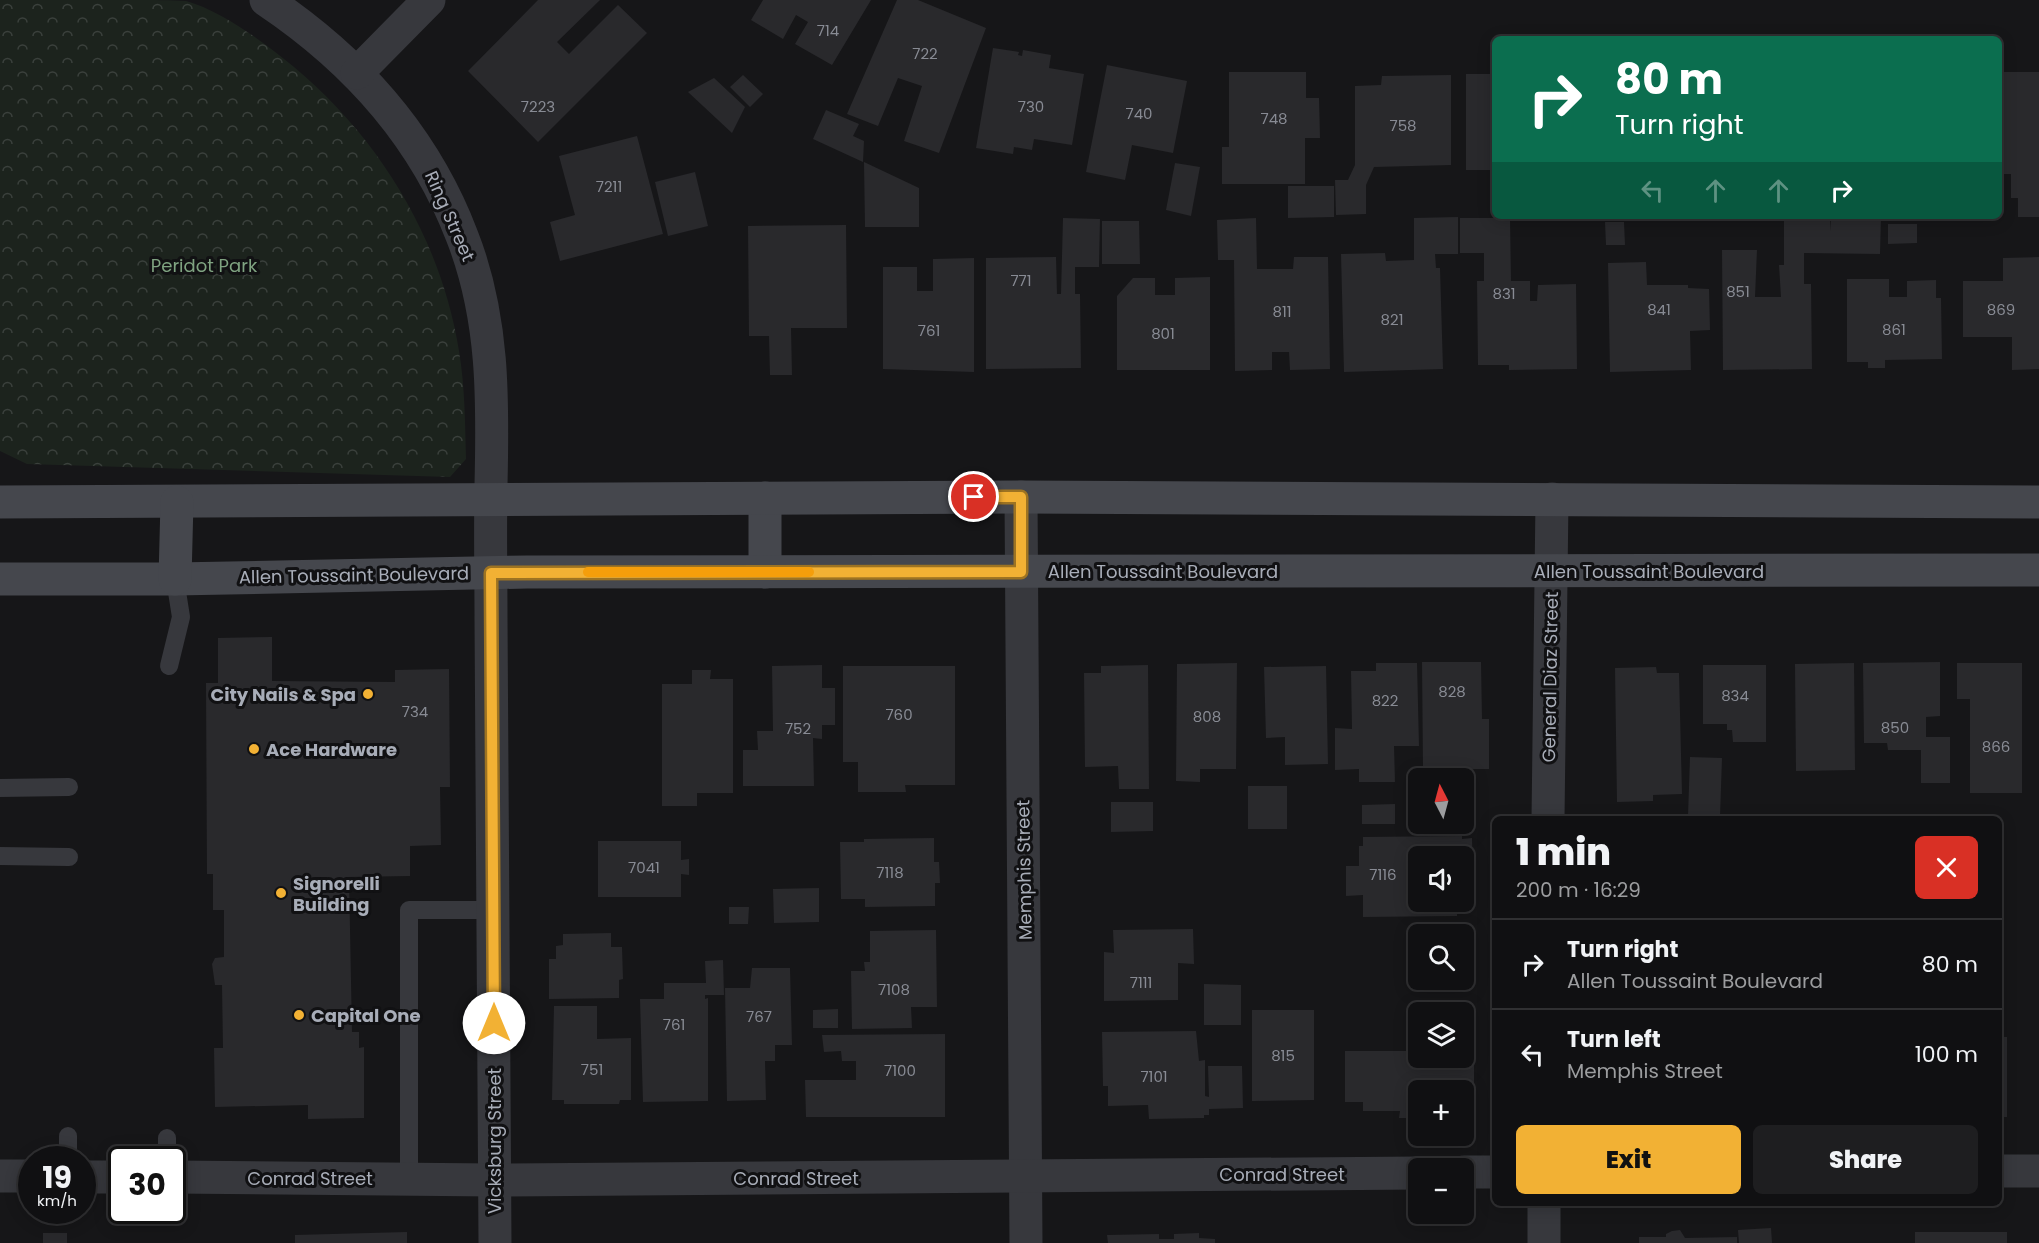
<!DOCTYPE html>
<meta charset="utf-8">
<style>
:root{--surface:#101012;--page:#1e1e20;--text:#f1f3f6;--muted:#9c9d9f;--line:#303032;--accent:#f2b134}
body{margin:0;font-family:Poppins,sans-serif;background:var(--page);color:var(--text);height:100vh;display:flex;flex-direction:column;font-size:22px;white-space:nowrap}
*{box-sizing:border-box;margin:0}
p{font-size:20px;color:var(--muted)}
.icon{flex:none;width:33px;height:33px;fill:none;stroke:currentColor;stroke-width:2;stroke-linecap:round;stroke-linejoin:round}
.map{position:relative;flex:1;overflow:hidden}
.panel{position:absolute;left:1492px;top:816px;width:510px;height:390px;display:flex;flex-direction:column;background:var(--surface);border-radius:9px;box-shadow:0 3px 15px #0003,0 0 0 2px var(--line)}
.panel>*{flex:none}
.hud{position:absolute;left:1492px;top:36px;width:510px;height:183px;border-radius:9px;box-shadow:0 3px 15px #0003,0 0 0 2px var(--line);background:#0b6e4f;color:#fff;overflow:hidden}
.needle{width:39px;rotate:354deg}
.fabs{position:absolute;left:1408px;top:768px;display:grid;gap:12px}
.fabs a{display:grid;place-items:center;width:66px;height:66px;border-radius:9px;background:var(--surface);box-shadow:0 3px 15px #0003,0 0 0 2px var(--line);font-size:30px}
.speed{position:absolute;left:18px;top:1146px;display:flex;gap:12px;font-size:30px;font-weight:700;text-align:center}
.speed>*{display:grid;place-content:center;width:78px;height:78px;border-radius:50%;background:var(--surface);box-shadow:0 3px 15px #0003,0 0 0 2px var(--line);line-height:1}
.speed small{font-size:15px;font-weight:400}
.speed .limit{border:3px solid #111;border-radius:9px;background:#fff;color:#111}
.pin{position:absolute;display:grid;place-items:center;width:51px;height:51px;color:#fff;margin:-26px;border:3px solid #fff;border-radius:50%;box-shadow:0 2px 6px #0007}
.me{position:absolute;width:66px;margin:-33px;rotate:0deg;stroke-linejoin:round;filter:drop-shadow(0 0 4px #0008)}
.turn{display:flex;align-items:center;gap:21px;height:126px;padding:0 24px;font-size:27px}
.turn .icon{width:78px;height:78px;stroke-width:2.5}
.turn b{display:block;font-size:42px;line-height:51px}
.lanes{display:flex;align-items:center;height:57px;padding:0 24px;background:#0003;justify-content:center;gap:30px;direction:ltr}
.lanes .off{opacity:.35}
.round{display:grid;place-items:center;flex:none;width:63px;height:63px;border-radius:9px;background:var(--page)}
.headline{display:flex;align-items:center;justify-content:space-between;height:102px;padding:0 24px}
h1{font-size:36px;font-weight:800;line-height:45px}
.button{display:flex;gap:12px;margin-top:auto;padding:12px 24px}
.button a{flex:1;height:69px;border-radius:9px;background:var(--accent);color:#111;font-size:24px;font-weight:800;line-height:69px;text-align:center}
.button a+a{background:var(--page);color:var(--text)}
ul{padding:0;list-style:none}
li{display:flex;align-items:center;gap:18px;height:90px;padding:0 24px;border-top:2px solid var(--line)}
li div{flex:1}
li b{display:block;font-size:22px}
li em{font-style:normal}
.map>svg:first-child{display:block}
.forest{fill:url(#forest-crowns)}
.building{fill:#29292c}
.lines{fill:none;stroke-linecap:round;stroke-linejoin:round}
.service{stroke:#37383d;stroke-width:18}
.minor{stroke:#37383d;stroke-width:33}
.secondary{stroke:#45474d;stroke-width:33}
.route-casing{stroke:#9d7322;stroke-width:15}
.route{stroke:#f2b134;stroke-width:10}
.slow{stroke:#f59e0b;stroke-width:10}
.poi-dot{fill:#f2b134;stroke:#111113;stroke-width:2}
.labels{text-anchor:middle;dominant-baseline:central;stroke-width:6;stroke-linejoin:round;paint-order:stroke}
.number-label{font-size:15px;fill:#888b94}
.street-label{font-size:18px;fill:#a8adb8;stroke:#111113}
.park-label{font-size:18px;fill:#7fa381;stroke:#111113}
.poi-label{font-size:18px;font-weight:bold;fill:#a8adb8;stroke:#111113;text-anchor:start}
</style>
<div class="map">
<svg width="2039" height="1243" viewBox="0 0 2039 1243">
<defs>
<pattern id="forest-crowns" width="20" height="18" patternUnits="userSpaceOnUse" patternTransform="scale(1.5)"><rect width="20" height="18" fill="#1c231d"/><path d="M2 6a3 3 0 1 1 6 0M12 15a3 3 0 1 1 6 0" fill="none" stroke="#3a403c"/></pattern>
</defs>
<rect width="100%" height="100%" fill="#161618"/>
<!-- forest -->
<path class="forest" d="M 0,0 C 45,0 91,0 136,0 C 151,0 172,0 186,1 C 222,11 265,43 294,67 C 380,139 441,239 459,351 C 465,387 465,423 466,459 L 450,477 L 27,464 L 0,451 Z"/>
<!-- building -->
<g class="building">
<polygon points="538,0 600,0 557,42 569,54 618,5 647,33 538,142 468,71"/>
<polygon points="763,0 871,0 832,65 795,44 808,22 796,15 783,39 751,20"/>
<polygon points="897,0 918,0 986,28 939,153 904,141 922,86 898,78 878,126 847,114"/>
<polygon points="993,48 1019,52 1018,55 1022,56 1023,50 1051,55 1049,68 1084,74 1072,145 1034,139 1032,150 1014,147 1013,154 976,148"/>
<polygon points="1107,65 1187,81 1173,153 1132,145 1125,180 1086,172"/>
<polygon points="1229,72 1306,72 1306,98 1319,98 1320,138 1305,138 1305,184 1222,184 1222,147 1229,147"/>
<polygon points="2000,72 2039,72 2039,217 2018,217 2018,198 2011,198 2011,174 2000,174"/>
<rect x="1466" y="74" width="30" height="96"/>
<polygon points="743,75 763,94 750,107 730,87"/>
<polygon points="1451,75 1451,165 1374,167 1366,185 1366,214 1336,215 1335,180 1348,180 1355,165 1355,86 1381,85 1382,76"/>
<polygon points="714,78 745,107 732,133 688,92"/>
<polygon points="826,110 859,124 853,136 864,141 863,162 813,139"/>
<polygon points="637,136 663,234 560,261 550,222 575,215 559,156"/>
<polygon points="864,162 919,188 919,227 865,227"/>
<polygon points="1175,163 1200,167 1191,216 1166,210"/>
<polygon points="695,172 708,226 668,236 655,182"/>
<polygon points="1288,186 1334,186 1334,217 1288,218"/>
<polygon points="1881,216 1880,254 1804,253 1804,284 1811,284 1812,369 1723,370 1722,250 1757,250 1755,297 1781,297 1779,265 1784,265 1784,218 1830,218 1831,231 1831,217"/>
<polygon points="1458,217 1458,254 1435,254 1436,268 1440,268 1443,369 1344,372 1341,254 1385,253 1386,261 1414,260 1414,218"/>
<polygon points="1063,218 1100,219 1099,267 1075,267 1075,294 1080,294 1081,368 986,369 986,258 1056,257 1057,294 1061,294"/>
<polygon points="1256,218 1257,269 1293,269 1294,257 1328,257 1330,369 1290,370 1289,352 1272,352 1272,370 1235,371 1234,260 1218,260 1217,220"/>
<polygon points="1460,218 1510,218 1511,281 1530,281 1530,301 1537,301 1538,285 1576,284 1577,369 1509,370 1509,365 1478,365 1477,281 1484,281 1484,253 1460,253"/>
<polygon points="1102,221 1139,221 1140,264 1102,264"/>
<polygon points="1605,222 1624,222 1625,245 1606,245"/>
<polygon points="1888,224 1917,224 1917,243 1888,244"/>
<polygon points="846,225 847,328 791,328 792,375 770,375 769,336 749,336 748,226"/>
<polygon points="2039,257 2039,369 2012,370 2012,337 1963,337 1963,281 2003,281 2003,258"/>
<polygon points="974,258 974,372 883,369 883,267 917,267 917,291 933,291 933,259"/>
<polygon points="1646,262 1647,285 1688,285 1688,288 1709,289 1710,330 1690,331 1691,370 1610,372 1608,263"/>
<polygon points="1210,277 1210,370 1117,370 1117,296 1133,278 1155,278 1155,295 1175,295 1175,278"/>
<polygon points="1847,279 1889,279 1889,297 1907,297 1907,281 1936,280 1936,298 1941,298 1942,359 1885,360 1885,368 1868,368 1868,362 1847,362"/>
<polygon points="272,637 272,681 395,682 395,670 449,669 450,787 440,787 441,845 410,846 410,876 349,877 352,1032 359,1032 359,1048 364,1047 364,1118 308,1119 308,1105 215,1107 214,1048 223,1048 222,985 215,985 212,964 215,958 224,957 224,910 213,910 213,874 207,874 206,683 218,683 218,638"/>
<polygon points="1422,662 1481,662 1482,719 1489,719 1489,769 1423,769"/>
<polygon points="1940,662 1940,716 1926,717 1926,737 1950,737 1950,783 1921,783 1921,750 1888,750 1887,743 1864,743 1863,663"/>
<polygon points="1237,663 1236,769 1200,769 1200,782 1176,781 1177,664"/>
<polygon points="1376,663 1417,663 1419,746 1394,746 1395,782 1359,782 1359,769 1335,770 1335,728 1352,729 1351,671 1376,671"/>
<polygon points="1854,663 1855,770 1796,771 1795,664"/>
<polygon points="1957,663 2022,663 2022,793 1970,793 1970,699 1957,699"/>
<polygon points="822,665 822,688 835,688 835,725 822,725 822,739 813,738 814,786 743,786 743,750 758,750 757,731 773,731 772,666"/>
<polygon points="1148,665 1149,789 1119,789 1118,766 1085,767 1084,673 1101,673 1101,666"/>
<polygon points="1703,665 1766,665 1766,742 1733,742 1732,730 1727,730 1727,724 1703,724"/>
<polygon points="843,666 955,666 955,785 905,785 906,792 858,792 858,762 843,762"/>
<polygon points="1326,666 1328,764 1285,765 1285,737 1266,738 1264,667"/>
<polygon points="1656,667 1657,673 1679,673 1682,794 1653,795 1653,801 1617,802 1615,668"/>
<polygon points="692,670 711,670 710,679 733,679 733,793 697,793 697,806 662,806 662,684 692,684"/>
<polygon points="1690,757 1722,758 1720,817 1688,816"/>
<rect x="1248" y="786" width="39" height="43"/>
<polygon points="1111,802 1153,802 1153,831 1111,832"/>
<polygon points="1395,804 1395,824 1362,824 1362,805"/>
<polygon points="1462,836 1462,839 1472,838 1473,881 1464,881 1464,856 1419,856 1419,902 1457,902 1457,916 1363,917 1363,895 1346,896 1346,866 1359,866 1359,846 1363,846 1363,837"/>
<polygon points="934,838 934,862 939,862 940,883 935,883 935,906 865,907 865,899 841,899 840,842 864,842 864,839"/>
<polygon points="598,841 681,841 681,860 689,859 689,875 681,874 681,897 598,897"/>
<polygon points="2000,877 2002,877 2003,909 2000,909"/>
<polygon points="819,888 819,922 774,923 773,889"/>
<polygon points="729,907 749,907 748,924 729,924"/>
<polygon points="1193,929 1194,964 1178,963 1178,1000 1104,1001 1104,952 1114,953 1113,930"/>
<polygon points="936,930 937,1007 911,1007 912,1028 852,1029 851,971 865,971 864,962 870,962 870,931"/>
<polygon points="611,933 611,947 622,947 623,979 619,980 619,998 549,999 549,959 556,959 556,946 563,945 563,934"/>
<polygon points="723,960 724,995 705,995 705,999 708,998 708,1101 643,1102 640,999 664,999 664,983 706,983 705,961"/>
<polygon points="752,968 790,968 792,1045 775,1045 775,1061 765,1061 766,1100 727,1101 725,988 750,988"/>
<polygon points="1204,984 1241,985 1241,1025 1204,1025"/>
<polygon points="554,1006 597,1006 597,1039 631,1038 631,1100 620,1100 619,1104 564,1104 564,1100 552,1100"/>
<polygon points="838,1009 838,1028 813,1028 813,1010"/>
<polygon points="1252,1010 1314,1010 1314,1100 1252,1101"/>
<polygon points="1196,1031 1199,1061 1205,1060 1205,1096 1209,1097 1208,1066 1242,1066 1243,1108 1209,1109 1209,1115 1204,1115 1204,1118 1149,1119 1148,1105 1108,1106 1108,1086 1103,1086 1102,1032"/>
<polygon points="945,1034 945,1117 806,1117 805,1080 856,1080 856,1061 842,1061 841,1051 824,1052 822,1035"/>
<polygon points="1412,1036 1419,1036 1419,1058 1464,1058 1464,1050 1474,1051 1474,1111 1464,1111 1464,1090 1419,1090 1419,1118 1399,1118 1400,1111 1363,1111 1363,1102 1345,1102 1345,1051 1412,1051"/>
<rect x="2000" y="1037" width="7" height="80"/>
<polygon points="1771,1228 1772,1243 1739,1243 1738,1230"/>
<polygon points="1680,1230 1685,1238 1737,1237 1737,1243 1639,1243 1639,1237 1666,1237 1666,1234 1672,1231"/>
<polygon points="407,1232 407,1243 295,1243 295,1235"/>
<rect x="1915" y="1232" width="92" height="11"/>
<rect x="43" y="1233" width="24" height="10"/>
<polygon points="1199,1233 1199,1238 1215,1239 1215,1243 1108,1243 1107,1235 1159,1234 1159,1239 1174,1239 1174,1234"/>
</g>
<g class="lines">
<!-- service -->
<g class="service">
<polyline points="169,666 181,617 175,579"/>
<polyline points="0,788 69,787"/>
<polyline points="0,856 69,857"/>
<polyline points="167,1138 167,1160"/>
<polyline points="68,1160 68,1136"/>
<polyline points="409,1179 409,910 493,910"/>
</g>
<!-- minor -->
<g class="minor">
<path d="M 266,0 C 354,59 424,136 462,236 C 494,317 493,400 491,485 C 490,529 491,574 491,618 C 492,826 494,1035 495,1243"/>
<polyline points="357,73 429,0"/>
<polyline points="1021,497 1026,1243"/>
<polyline points="1548,819 1552,499"/>
<polyline points="2000,1171 2039,1171"/>
<polyline points="1464,1172 1496,1172"/>
<polyline points="0,1176 32,1176"/>
<polyline points="82,1177 122,1177"/>
<polyline points="172,1177 494,1180 1419,1173"/>
<polyline points="1544,1203 1544,1243"/>
</g>
<!-- secondary -->
<g class="secondary">
<polyline points="765,498 765,572"/>
<polyline points="0,502 1021,497 2039,502"/>
<polyline points="0,579 175,579 527,572 2039,570"/>
<polyline points="175,579 177,502"/>
</g>
</g>
<g class="lines">
<!-- route casing -->
<g class="route-casing">
<polyline id="route" points="494,1023 491,573 1021,572 1021,497 974,497"/>
</g>
<!-- route -->
<use href="#route" class="route"/>
<!-- slow -->
<polyline class="slow" points="588,572 809,572"/>
</g>
<!-- markers -->
<g class="poi-dot">
<circle cx="368" cy="694" r="6"/>
<circle cx="254" cy="749" r="6"/>
<circle cx="281" cy="893" r="6"/>
<circle cx="299" cy="1015" r="6"/>
</g>
<g class="labels">
<!-- number labels -->
<g class="number-label">
<text x="828" y="30">714</text>
<text x="925" y="53">722</text>
<text x="538" y="106">7223</text>
<text x="1031" y="106">730</text>
<text x="1139" y="113">740</text>
<text x="1274" y="118">748</text>
<text x="1403" y="125">758</text>
<text x="609" y="186">7211</text>
<text x="1021" y="280">771</text>
<text x="1738" y="291">851</text>
<text x="1504" y="293">831</text>
<text x="1659" y="309">841</text>
<text x="2001" y="309">869</text>
<text x="1282" y="311">811</text>
<text x="1392" y="319">821</text>
<text x="1894" y="329">861</text>
<text x="929" y="330">761</text>
<text x="1163" y="333">801</text>
<text x="1452" y="691">828</text>
<text x="1735" y="695">834</text>
<text x="1385" y="700">822</text>
<text x="415" y="711">734</text>
<text x="899" y="714">760</text>
<text x="1207" y="716">808</text>
<text x="1895" y="727">850</text>
<text x="798" y="728">752</text>
<text x="1996" y="746">866</text>
<text x="644" y="867">7041</text>
<text x="890" y="872">7118</text>
<text x="1383" y="874">7116</text>
<text x="1141" y="982">7111</text>
<text x="894" y="989">7108</text>
<text x="759" y="1016">767</text>
<text x="674" y="1024">761</text>
<text x="1283" y="1055">815</text>
<text x="592" y="1069">751</text>
<text x="900" y="1070">7100</text>
<text x="1154" y="1076">7101</text>
</g>
<!-- street labels -->
<g class="street-label">
<text transform="translate(450 216) rotate(66)">Ring Street</text>
<text x="1163" y="571">Allen Toussaint Boulevard</text>
<text x="1649" y="571">Allen Toussaint Boulevard</text>
<text transform="translate(354 575) rotate(-1)">Allen Toussaint Boulevard</text>
<text transform="translate(1550 677) rotate(-89)">General Diaz Street</text>
<text transform="translate(1024 870) rotate(-91)">Memphis Street</text>
<text transform="translate(494 1141) rotate(-90)">Vicksburg Street</text>
<text x="1282" y="1174">Conrad Street</text>
<text x="310" y="1178">Conrad Street</text>
<text x="796" y="1178">Conrad Street</text>
</g>
<!-- park labels -->
<g class="park-label">
<text x="204" y="265">Peridot Park</text>
</g>
<!-- poi labels -->
<g class="poi-label">
<text x="356" y="694" text-anchor="end">City Nails &amp; Spa</text>
<text x="266" y="749">Ace Hardware</text>
<text x="293" y="883">Signorelli<tspan x="293" dy="21">Building</tspan></text>
<text x="311" y="1015">Capital One</text>
</g>
</g>
</svg>
<div class="fabs">
<a><svg class="needle" viewBox="-14 -14 28 28"><path d="M0-13l5 13h-10z" fill="#e53935"/><path d="M0 13l5-13h-10z" fill="#9c9d9f"/></svg></a>
<a><svg class="icon" aria-label="sound" viewBox="0 0 24 24"><path d="M4 9h4l5-4v14l-5-4H4zM17 9q2 3 0 6"/></svg></a>
<a><svg class="icon" aria-label="search" viewBox="0 0 24 24"><circle cx="10" cy="10" r="6"/><path d="M15 15l6 6"/></svg></a>
<a><svg class="icon" aria-label="layers" viewBox="0 0 24 24"><path d="M12 4l9 5-9 5-9-5zM3 14l9 5 9-5"/></svg></a>
<a>+</a>
<a>−</a>
</div>
<div class="speed"><div>19<small>km/h</small></div><div class="limit">30</div></div>
<div class="pin" style="left:974px;top:497px;background:#d93025"><svg class="icon" aria-label="arrive" viewBox="0 0 24 24"><path d="M6 21V4h12l-3 4 3 4H6"/></svg></div>
<svg class="me" style="left:494px;top:1023px" viewBox="-20 -20 40 40"><circle r="19" fill="#fff"/><path d="M0-13L10 11 0 6-10 11z" fill="#f2b134"/></svg>
<div class="hud">
<div class="turn"><svg class="icon" aria-label="right" viewBox="0 0 24 24"><path d="M7 20v-9h11M14 6l5 5-5 5"/></svg><div><b>80 m</b>Turn right</div></div>
<div class="lanes"><svg class="icon off" aria-label="left" viewBox="0 0 24 24"><path d="M17 20v-9H6M10 6l-5 5 5 5"/></svg><svg class="icon off" aria-label="ahead" viewBox="0 0 24 24"><path d="M12 20V5M6 11l6-6 6 6"/></svg><svg class="icon off" aria-label="ahead" viewBox="0 0 24 24"><path d="M12 20V5M6 11l6-6 6 6"/></svg><svg class="icon" aria-label="right" viewBox="0 0 24 24"><path d="M7 20v-9h11M14 6l5 5-5 5"/></svg></div>
</div>
<section class="panel">
<div class="headline"><div><h1>1 min</h1><p>200 m · 16:29</p></div><a class="round" style="background:#d93025;color:#fff"><svg class="icon" aria-label="close" viewBox="0 0 24 24"><path d="M6 6l12 12M18 6L6 18"/></svg></a></div>
<ul>
<li><svg class="icon" aria-label="right" viewBox="0 0 24 24"><path d="M7 20v-9h11M14 6l5 5-5 5"/></svg><div><b>Turn right</b><p>Allen Toussaint Boulevard</p></div><em>80 m</em></li>
<li><svg class="icon" aria-label="left" viewBox="0 0 24 24"><path d="M17 20v-9H6M10 6l-5 5 5 5"/></svg><div><b>Turn left</b><p>Memphis Street</p></div><em>100 m</em></li>
</ul>
<div class="button"><a>Exit</a><a>Share</a></div>
</section>
</div>
